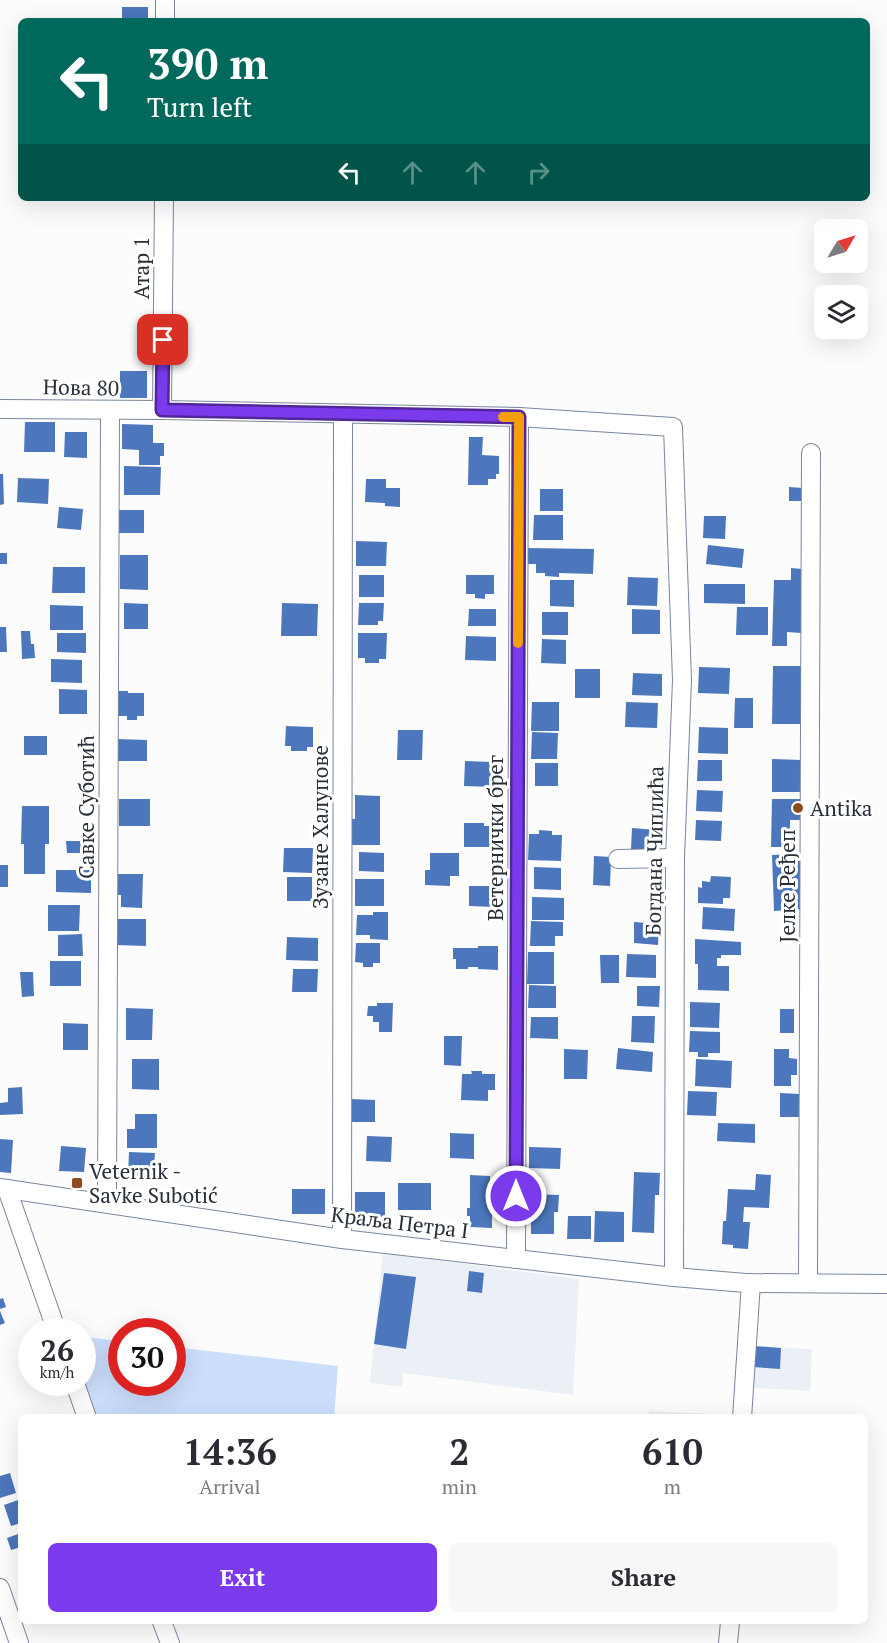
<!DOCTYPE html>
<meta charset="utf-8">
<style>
:root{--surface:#fff;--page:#f7f7f7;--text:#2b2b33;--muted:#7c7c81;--accent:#7c3aed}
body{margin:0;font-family:"PT Serif",serif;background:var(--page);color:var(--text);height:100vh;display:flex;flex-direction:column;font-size:22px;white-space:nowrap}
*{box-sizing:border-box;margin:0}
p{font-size:20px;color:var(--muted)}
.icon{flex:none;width:33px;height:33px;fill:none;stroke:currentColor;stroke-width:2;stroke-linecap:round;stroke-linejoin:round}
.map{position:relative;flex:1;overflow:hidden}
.details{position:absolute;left:18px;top:1414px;width:850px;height:210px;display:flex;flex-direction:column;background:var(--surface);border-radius:9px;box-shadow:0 6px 24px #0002}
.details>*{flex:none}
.hud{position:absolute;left:18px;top:18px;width:852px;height:183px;border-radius:9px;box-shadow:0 6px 24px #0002;background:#00695c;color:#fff;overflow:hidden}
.needle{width:39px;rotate:52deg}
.controls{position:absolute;left:814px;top:219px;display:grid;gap:12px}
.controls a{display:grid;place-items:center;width:54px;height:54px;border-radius:9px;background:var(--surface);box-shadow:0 6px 24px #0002;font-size:30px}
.speed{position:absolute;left:18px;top:1318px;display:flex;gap:12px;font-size:30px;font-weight:700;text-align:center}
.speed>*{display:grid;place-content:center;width:78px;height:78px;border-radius:50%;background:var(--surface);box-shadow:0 6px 24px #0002;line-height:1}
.speed small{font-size:15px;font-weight:400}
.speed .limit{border:9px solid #d22;background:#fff;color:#111}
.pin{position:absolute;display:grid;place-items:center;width:51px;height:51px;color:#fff;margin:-26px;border-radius:12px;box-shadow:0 3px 9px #0006}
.me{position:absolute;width:66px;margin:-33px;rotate:0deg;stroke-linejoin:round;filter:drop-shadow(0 0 4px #0008)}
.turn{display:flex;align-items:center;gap:21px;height:126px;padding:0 30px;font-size:27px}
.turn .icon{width:78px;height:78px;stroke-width:2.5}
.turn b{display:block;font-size:42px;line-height:51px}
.lanes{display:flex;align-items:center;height:57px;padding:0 30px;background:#0003;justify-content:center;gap:30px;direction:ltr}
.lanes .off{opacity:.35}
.eta{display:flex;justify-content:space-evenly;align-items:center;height:102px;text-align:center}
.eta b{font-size:36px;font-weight:700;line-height:42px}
.primary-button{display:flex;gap:12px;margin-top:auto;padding:12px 30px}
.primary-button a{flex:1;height:69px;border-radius:9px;background:var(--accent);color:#fff;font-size:24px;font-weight:700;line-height:69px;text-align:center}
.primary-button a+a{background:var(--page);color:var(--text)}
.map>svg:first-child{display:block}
.built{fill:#ebf0f6}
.green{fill:#cbdefc}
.building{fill:#4c77bc}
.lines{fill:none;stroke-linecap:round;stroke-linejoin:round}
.minor-casing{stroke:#78879e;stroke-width:20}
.minor{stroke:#fff;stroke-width:18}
.route-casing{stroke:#51269a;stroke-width:15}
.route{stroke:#7c3aed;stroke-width:10}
.slow{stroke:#f59e0b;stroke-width:10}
.poi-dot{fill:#8f4b20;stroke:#fff;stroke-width:2}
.labels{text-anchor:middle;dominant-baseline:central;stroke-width:6;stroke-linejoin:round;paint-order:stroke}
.street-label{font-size:21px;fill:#292f39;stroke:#fff}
.poi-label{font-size:21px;fill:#292f39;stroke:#fff;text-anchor:start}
</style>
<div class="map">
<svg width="887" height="1643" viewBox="0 0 887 1643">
<rect width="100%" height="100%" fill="#fcfcfc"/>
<!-- built -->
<g class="built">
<polygon points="383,1251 419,1258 579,1279 573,1395 403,1373 402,1387 370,1383"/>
<polygon points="754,1346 812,1349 810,1391 752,1388"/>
<polygon points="649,1411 738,1415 738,1418 649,1418"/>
</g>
<!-- green -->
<polygon class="green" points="83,1337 121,1341 122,1383 172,1383 173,1347 338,1366 334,1418 97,1417 83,1378"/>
<!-- building -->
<g class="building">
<rect x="122" y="7" width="26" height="14"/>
<rect x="120" y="371" width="27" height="27"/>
<polygon points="25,422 55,422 55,452 24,452"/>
<polygon points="122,424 153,425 153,443 164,443 164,456 160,456 160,465 139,465 139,450 122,449"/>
<polygon points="65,432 87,432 87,458 64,457"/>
<polygon points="469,437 483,437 482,455 499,456 499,474 496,474 496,479 488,479 488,485 468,485"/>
<polygon points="124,466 161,467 160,495 124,495"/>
<polygon points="0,474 3,474 4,504 0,505"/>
<polygon points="18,478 49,479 48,504 17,502"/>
<polygon points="366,479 386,479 386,488 400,488 400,507 385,506 385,503 365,502"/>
<polygon points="789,487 803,488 803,501 789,501"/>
<rect x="540" y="489" width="23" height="22"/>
<polygon points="59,507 83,509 81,530 57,528"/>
<polygon points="119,510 144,510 144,533 118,533"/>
<polygon points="534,515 563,515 563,540 533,540"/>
<polygon points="704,516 726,516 725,539 703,538"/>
<polygon points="356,541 387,542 386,566 356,566"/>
<polygon points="708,545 744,549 742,568 706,564"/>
<polygon points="527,548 594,549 593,574 559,573 559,577 545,576 545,573 536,573 536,564 527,564"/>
<rect x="0" y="553" width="7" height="11"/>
<polygon points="120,555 148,555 148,590 120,589"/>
<polygon points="53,567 85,567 85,593 52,593"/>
<polygon points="791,568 803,569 801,633 787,632 787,646 772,646 774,580 791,580"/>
<rect x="359" y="575" width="25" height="22"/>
<polygon points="466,575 494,575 494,594 485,594 485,599 475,598 475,594 466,594"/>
<polygon points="628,577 658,578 657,606 627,605"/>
<polygon points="550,580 574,580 574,607 550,606"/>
<polygon points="704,584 745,584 745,604 704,603"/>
<polygon points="124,603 148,604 148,629 124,629"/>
<polygon points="282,603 318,604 317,636 281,636"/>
<polygon points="359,603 384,603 383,621 378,621 378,625 358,625"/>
<polygon points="50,605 83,606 83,630 50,630"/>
<polygon points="737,607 768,607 768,635 736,635"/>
<polygon points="469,609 496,609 496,626 468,626"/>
<polygon points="632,609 660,610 660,634 632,634"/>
<rect x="542" y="612" width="26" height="23"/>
<polygon points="0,627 6,627 7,652 0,652"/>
<polygon points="21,631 30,631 31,644 34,644 35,658 22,659"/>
<polygon points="57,633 86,633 86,653 57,652"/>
<polygon points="358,633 387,633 386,659 379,659 379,663 365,663 365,658 358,658"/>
<polygon points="466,636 496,637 496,661 465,660"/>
<polygon points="542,639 566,640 566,664 541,663"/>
<polygon points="51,659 82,660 82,683 51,682"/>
<polygon points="773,666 804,666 803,724 772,724"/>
<polygon points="699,667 730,668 729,694 698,693"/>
<rect x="575" y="669" width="25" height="29"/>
<polygon points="633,673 662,674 662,696 632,695"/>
<polygon points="59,689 87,690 87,714 59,714"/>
<polygon points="117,691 128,691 128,693 144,693 144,716 137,716 137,720 127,720 127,716 117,716"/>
<polygon points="735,698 753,698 753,728 734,728"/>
<polygon points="532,702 559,702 559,731 531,731"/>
<polygon points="626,702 658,703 657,728 625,727"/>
<polygon points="286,726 313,727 313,747 307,747 307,751 291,751 291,746 285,746"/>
<polygon points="699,727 728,728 728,754 698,753"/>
<polygon points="398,730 423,730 422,760 397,760"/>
<polygon points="532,732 558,733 557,759 531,759"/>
<rect x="24" y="736" width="23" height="19"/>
<polygon points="117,739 147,740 147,761 117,761"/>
<polygon points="772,759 802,760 802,792 772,792"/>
<polygon points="698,760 722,760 722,781 697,781"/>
<polygon points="465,761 493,762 492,787 464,786"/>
<rect x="535" y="763" width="23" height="23"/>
<polygon points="697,790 723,791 722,812 696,811"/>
<polygon points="355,795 380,796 380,845 352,845 352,819 355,819"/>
<rect x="119" y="799" width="31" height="27"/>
<polygon points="772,799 803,799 803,820 790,820 790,847 771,847"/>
<polygon points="22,806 49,806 49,844 45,844 45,874 24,874 24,844 21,844"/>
<polygon points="696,820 722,821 721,841 695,840"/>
<polygon points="464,823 484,823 484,826 494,826 494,847 464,847"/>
<polygon points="632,828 657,830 656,851 631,849"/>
<polygon points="539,830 552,831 552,835 562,835 561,861 528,860 529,834 539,834"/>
<polygon points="66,841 87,841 88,853 67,853"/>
<polygon points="284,848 313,848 312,873 283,872"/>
<polygon points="359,852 384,853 384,872 359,871"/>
<polygon points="430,853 459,853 459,876 450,876 450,886 425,885 425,870 430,870"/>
<polygon points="800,854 803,909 774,911 772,855"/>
<polygon points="594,856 611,857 610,886 593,885"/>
<rect x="0" y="865" width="8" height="22"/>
<polygon points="534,867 561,868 561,890 534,889"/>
<polygon points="56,870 91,870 91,893 56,892"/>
<polygon points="116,874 143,874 142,908 121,907 121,895 116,895"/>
<polygon points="711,876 731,877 730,898 723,898 723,904 698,903 698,887 702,888 702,881 710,882"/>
<rect x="287" y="877" width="25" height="24"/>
<rect x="355" y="879" width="29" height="27"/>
<polygon points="469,886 494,886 494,907 469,906"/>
<polygon points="532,897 564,898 564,920 532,920"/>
<polygon points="48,905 80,905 79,931 48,931"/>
<polygon points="703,907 735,909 734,931 702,929"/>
<polygon points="373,912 388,912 388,940 370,939 370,935 356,935 357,915 373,915"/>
<polygon points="116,919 146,919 146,946 115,945"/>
<polygon points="531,921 563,922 563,936 555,936 555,946 530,946"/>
<polygon points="634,922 659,924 658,945 634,943"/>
<polygon points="82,934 83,956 58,956 58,935"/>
<polygon points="287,937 318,938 318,961 286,960"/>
<polygon points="695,939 741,942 741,955 721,955 721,958 717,958 717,966 729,966 729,991 698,990 698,964 695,964"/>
<polygon points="356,943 380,943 380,963 373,963 373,967 363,967 363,963 355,962"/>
<polygon points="478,946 498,946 498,970 478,969 478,967 468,967 468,969 456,969 456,959 453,959 453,948 478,948"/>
<polygon points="528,952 554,952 554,984 527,984"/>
<polygon points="627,954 656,955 656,978 626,977"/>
<polygon points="600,955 619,955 619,983 601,983"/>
<rect x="50" y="961" width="31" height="25"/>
<polygon points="293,969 318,969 317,992 292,992"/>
<polygon points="20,972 33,972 34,996 22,997"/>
<polygon points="529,985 556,986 556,1008 528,1008"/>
<polygon points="637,986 660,986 659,1007 637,1006"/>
<polygon points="690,1002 720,1003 719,1028 690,1027"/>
<polygon points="377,1003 393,1003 392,1032 379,1032 379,1022 373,1022 373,1016 367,1016 368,1006 377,1006"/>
<polygon points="126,1008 153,1009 152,1040 126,1040"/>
<rect x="780" y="1009" width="14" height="24"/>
<polygon points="632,1016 655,1016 654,1043 631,1042"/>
<polygon points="531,1017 558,1017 558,1039 530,1038"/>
<polygon points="63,1023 88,1024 88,1050 63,1050"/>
<polygon points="690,1031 720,1032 720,1053 708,1053 708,1057 698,1057 698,1052 689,1052"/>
<polygon points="444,1036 462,1036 461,1066 444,1065"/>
<polygon points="618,1048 653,1052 652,1072 616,1069"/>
<polygon points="564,1049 588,1050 587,1079 564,1079"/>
<polygon points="774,1049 789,1049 789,1058 797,1059 797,1075 791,1075 791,1086 774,1086"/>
<polygon points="132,1059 159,1059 159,1090 132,1089"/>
<polygon points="696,1059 732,1061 731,1088 695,1086"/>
<polygon points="471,1071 482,1071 482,1074 495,1074 495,1090 488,1090 488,1101 461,1100 462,1074 472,1074"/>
<polygon points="22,1087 23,1114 0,1115 0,1103 8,1102 8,1088"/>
<polygon points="688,1091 717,1092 716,1116 687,1115"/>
<polygon points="780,1093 799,1094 799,1117 780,1117"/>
<polygon points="350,1099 375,1100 375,1122 350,1122"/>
<polygon points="135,1114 157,1114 157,1148 127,1148 127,1129 135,1129"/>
<polygon points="718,1123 755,1124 755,1143 717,1141"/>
<polygon points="450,1133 474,1134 474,1159 450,1158"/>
<polygon points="367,1136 392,1137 391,1162 366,1161"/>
<polygon points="0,1139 13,1140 11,1173 0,1172"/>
<polygon points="61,1146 86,1148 84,1172 59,1171"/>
<polygon points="529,1147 561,1148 560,1169 529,1168"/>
<polygon points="129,1152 155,1153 153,1177 128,1175"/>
<polygon points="634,1172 660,1173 659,1195 655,1195 654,1233 632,1232"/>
<polygon points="756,1174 771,1175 769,1208 744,1207 743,1222 750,1222 748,1249 733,1248 733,1245 722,1244 723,1221 726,1221 728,1189 755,1190"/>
<polygon points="470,1175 490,1176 490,1208 492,1208 492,1228 470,1227 470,1216 467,1216 467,1208 470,1208"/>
<rect x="398" y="1183" width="33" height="27"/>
<rect x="292" y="1189" width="33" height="25"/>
<polygon points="355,1192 385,1192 385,1217 355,1216"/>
<polygon points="531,1194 559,1195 558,1212 554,1212 554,1234 531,1234 531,1214 534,1214 534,1201 531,1201"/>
<polygon points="595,1211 624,1212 624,1242 594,1242"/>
<polygon points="568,1216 591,1216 591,1239 567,1239"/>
<polygon points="469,1271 484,1273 482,1293 467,1291"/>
<polygon points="384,1273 416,1277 406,1349 374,1344"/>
<polygon points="3,1298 6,1307 0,1309 0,1299"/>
<polygon points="0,1311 5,1323 0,1325"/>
<polygon points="754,1346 781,1348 780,1369 753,1367"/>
<polygon points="10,1473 16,1493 0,1498 0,1476"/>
<polygon points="21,1499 21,1523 11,1526 4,1505"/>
<polygon points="21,1533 21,1547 11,1550 7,1538"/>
</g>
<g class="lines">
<!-- minor casing -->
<g class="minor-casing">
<g id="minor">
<polyline points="165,21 165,0"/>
<polyline points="0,409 162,410 519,417 673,427 682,680 675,858 674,1277"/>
<polyline points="162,410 164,198"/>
<polyline points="618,859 675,858"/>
<polyline points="0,1188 342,1239 674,1277 746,1283 887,1284"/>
<polyline points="7,1189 57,1332"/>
<polyline points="107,1203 110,411"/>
<polyline points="342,1239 343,414"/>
<polyline points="516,1259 519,417"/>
<polyline points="808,1283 811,453"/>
<polyline points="75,1383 87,1418"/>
<polyline points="742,1418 751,1283"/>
<polyline points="0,1588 19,1643"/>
<polyline points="162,1622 170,1643"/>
<polyline points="728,1643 730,1622"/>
</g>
</g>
<!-- minor -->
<use href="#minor" class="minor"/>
</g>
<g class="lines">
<!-- route casing -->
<g class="route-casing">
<polyline id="route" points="163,340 162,410 519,417 516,1196"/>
</g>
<!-- route -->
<use href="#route" class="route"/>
<!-- slow -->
<polyline class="slow" points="503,417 519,417 518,643"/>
</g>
<!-- markers -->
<g class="poi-dot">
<circle cx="798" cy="808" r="6"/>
<rect x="71" y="1177" width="12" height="12" rx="3"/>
</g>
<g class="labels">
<!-- street labels -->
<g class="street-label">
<text transform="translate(141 268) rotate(-90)">Атар 1</text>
<text transform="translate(81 387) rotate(1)">Нова 80</text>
<text transform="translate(86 807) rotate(-90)">Савке Суботић</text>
<text transform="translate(320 827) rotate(-90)">Зузане Халупове</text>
<text transform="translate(495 838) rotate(-90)">Ветернички брег</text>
<text transform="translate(654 851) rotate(-89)">Богдана Чиплића</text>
<text transform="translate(787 886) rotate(-90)">Јелке Ређеп</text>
<text transform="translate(400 1222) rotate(7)">Краља Петра I</text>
</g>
<!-- poi labels -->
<g class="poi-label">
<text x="810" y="808">Antika</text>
<text x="89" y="1171">Veternik -<tspan x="89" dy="24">Savke Subotić</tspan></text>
</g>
</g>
</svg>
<div class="controls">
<a><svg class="needle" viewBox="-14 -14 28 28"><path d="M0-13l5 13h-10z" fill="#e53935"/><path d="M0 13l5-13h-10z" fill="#7c7c81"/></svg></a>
<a><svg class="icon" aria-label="layers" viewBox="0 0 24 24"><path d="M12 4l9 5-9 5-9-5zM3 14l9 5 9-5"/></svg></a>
</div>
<div class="speed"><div>26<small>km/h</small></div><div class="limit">30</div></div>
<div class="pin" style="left:163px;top:340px;background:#d93025"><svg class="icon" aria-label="arrive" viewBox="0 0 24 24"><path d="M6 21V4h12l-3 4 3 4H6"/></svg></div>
<svg class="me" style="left:516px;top:1196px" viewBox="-20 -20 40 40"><circle r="17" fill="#7c3aed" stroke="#fff" stroke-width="3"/><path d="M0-11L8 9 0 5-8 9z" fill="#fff"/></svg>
<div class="hud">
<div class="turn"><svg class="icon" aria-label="left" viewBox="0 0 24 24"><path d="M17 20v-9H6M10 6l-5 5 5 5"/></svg><div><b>390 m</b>Turn left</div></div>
<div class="lanes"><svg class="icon" aria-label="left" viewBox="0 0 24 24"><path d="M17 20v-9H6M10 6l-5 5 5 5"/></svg><svg class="icon off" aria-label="ahead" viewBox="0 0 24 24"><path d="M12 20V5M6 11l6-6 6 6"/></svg><svg class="icon off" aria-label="ahead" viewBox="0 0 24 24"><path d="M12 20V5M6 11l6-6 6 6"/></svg><svg class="icon off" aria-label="right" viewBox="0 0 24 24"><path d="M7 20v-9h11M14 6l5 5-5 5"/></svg></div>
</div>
<section class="details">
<div class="eta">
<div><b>14:36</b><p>Arrival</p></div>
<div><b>2</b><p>min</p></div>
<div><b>610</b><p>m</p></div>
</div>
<div class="primary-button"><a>Exit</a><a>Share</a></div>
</section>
</div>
